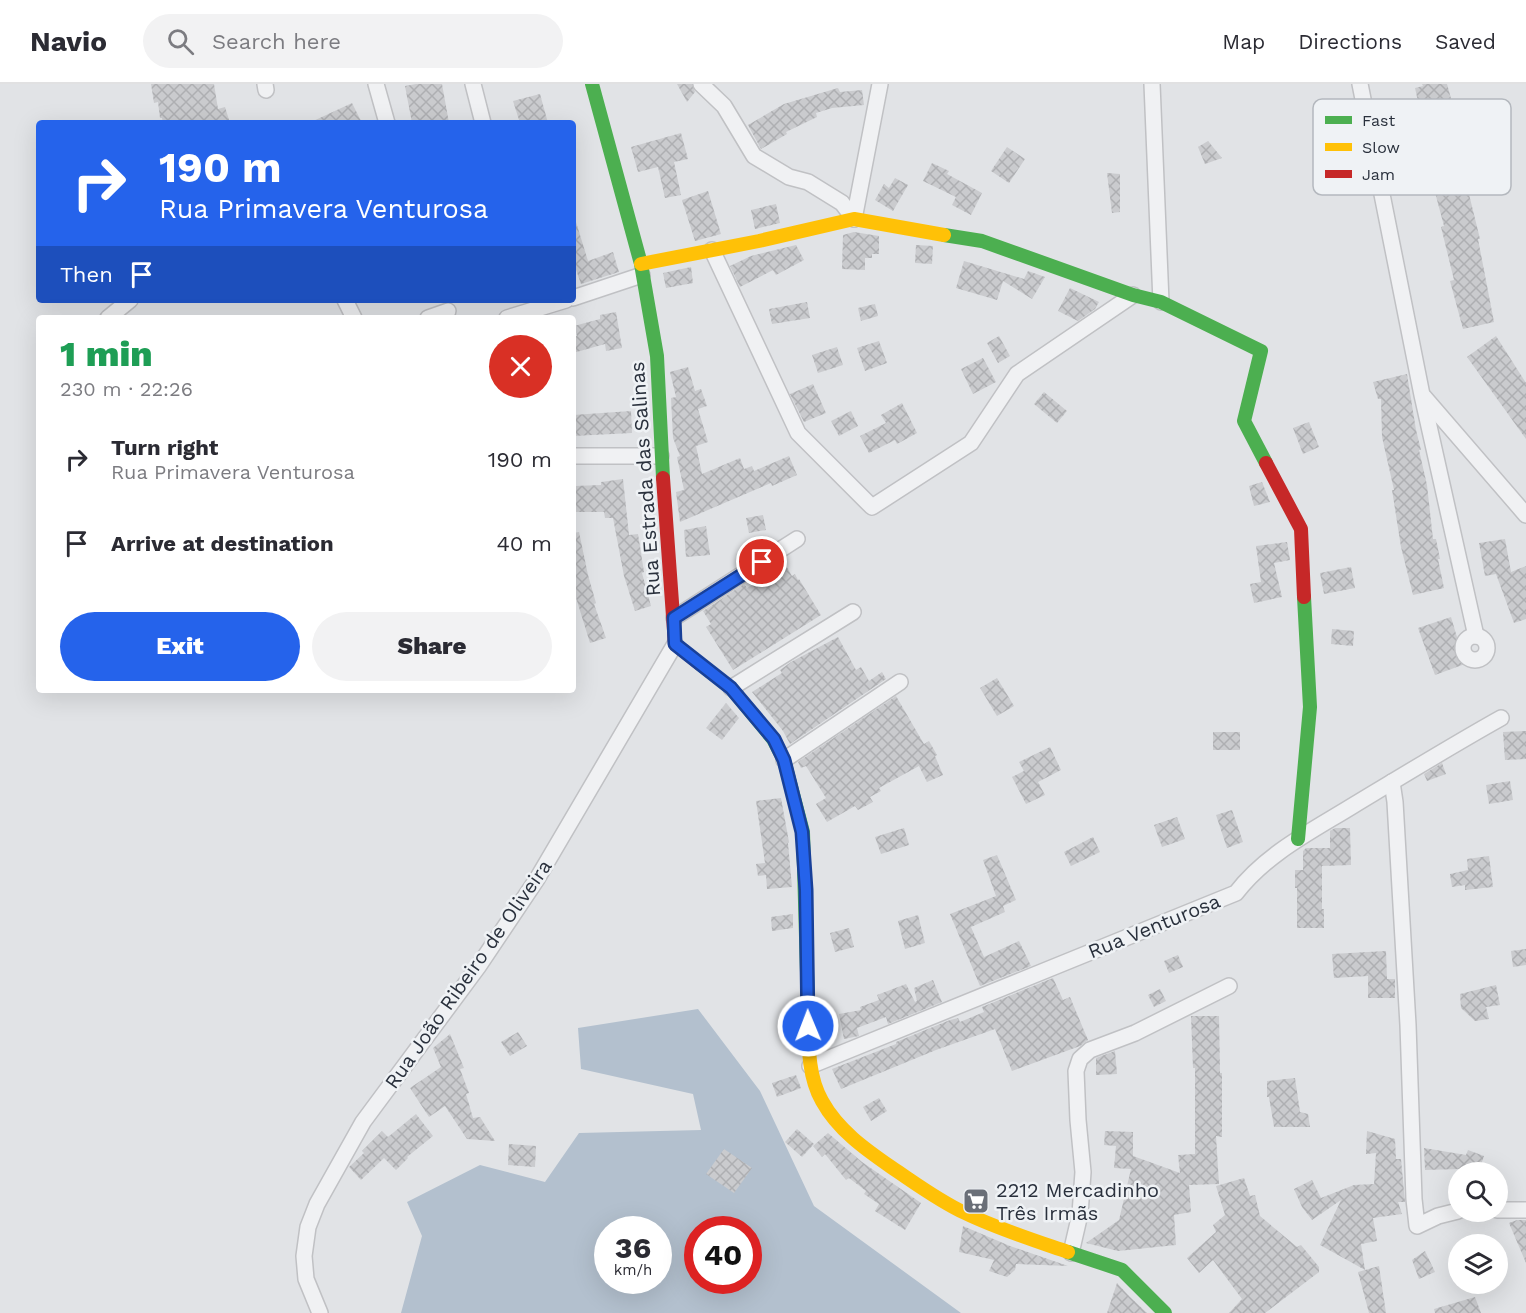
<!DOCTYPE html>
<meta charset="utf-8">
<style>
:root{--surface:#fff;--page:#f2f2f3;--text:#2b2b33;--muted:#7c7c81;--line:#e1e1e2;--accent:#2563eb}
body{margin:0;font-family:"Work Sans",sans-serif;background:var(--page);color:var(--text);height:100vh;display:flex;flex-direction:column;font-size:22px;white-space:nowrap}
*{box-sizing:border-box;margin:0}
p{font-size:20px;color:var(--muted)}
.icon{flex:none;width:33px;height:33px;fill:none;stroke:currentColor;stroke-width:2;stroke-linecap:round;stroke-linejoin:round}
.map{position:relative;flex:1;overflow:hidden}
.side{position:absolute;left:36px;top:231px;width:540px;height:378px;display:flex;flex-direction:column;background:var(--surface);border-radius:6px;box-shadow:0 6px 24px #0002}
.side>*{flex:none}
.top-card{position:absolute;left:36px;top:36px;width:540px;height:183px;border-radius:6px;box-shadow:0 6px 24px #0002;background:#2563eb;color:#fff;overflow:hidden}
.buttons{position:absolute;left:1448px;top:1078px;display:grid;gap:12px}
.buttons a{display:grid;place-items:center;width:60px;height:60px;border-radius:50%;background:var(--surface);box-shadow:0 6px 24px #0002;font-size:30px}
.speed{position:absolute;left:594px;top:1132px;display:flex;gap:12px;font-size:30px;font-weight:700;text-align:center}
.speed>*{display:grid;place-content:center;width:78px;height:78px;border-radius:50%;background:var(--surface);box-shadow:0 6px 24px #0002;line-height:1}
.speed small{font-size:15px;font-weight:400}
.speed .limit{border:9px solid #d22;background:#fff;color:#111}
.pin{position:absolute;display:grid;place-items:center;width:51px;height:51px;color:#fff;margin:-26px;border:3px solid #fff;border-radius:50%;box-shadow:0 2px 6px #0007}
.me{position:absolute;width:66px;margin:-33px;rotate:359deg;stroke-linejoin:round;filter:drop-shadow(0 0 4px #0008)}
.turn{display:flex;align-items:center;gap:21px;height:126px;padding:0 24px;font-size:27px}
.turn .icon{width:78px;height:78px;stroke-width:2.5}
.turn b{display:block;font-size:42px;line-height:51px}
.then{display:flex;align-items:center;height:57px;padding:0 24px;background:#0003;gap:12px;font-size:22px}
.round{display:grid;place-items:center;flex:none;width:63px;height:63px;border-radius:32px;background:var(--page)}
.head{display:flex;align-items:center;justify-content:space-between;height:102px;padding:0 24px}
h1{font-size:36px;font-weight:800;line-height:45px;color:#1e9e55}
.action{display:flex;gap:12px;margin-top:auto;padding:12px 24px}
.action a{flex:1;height:69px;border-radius:36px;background:var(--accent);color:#fff;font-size:24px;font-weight:800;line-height:69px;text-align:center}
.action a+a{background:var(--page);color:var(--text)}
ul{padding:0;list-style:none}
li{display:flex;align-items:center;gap:18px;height:84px;padding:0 24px}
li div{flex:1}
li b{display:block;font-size:22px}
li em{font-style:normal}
header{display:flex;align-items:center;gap:36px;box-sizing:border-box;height:84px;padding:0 30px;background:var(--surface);border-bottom:2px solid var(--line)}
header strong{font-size:28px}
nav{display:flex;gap:33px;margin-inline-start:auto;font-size:21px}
.search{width:420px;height:54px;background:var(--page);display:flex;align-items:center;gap:15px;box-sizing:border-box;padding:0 21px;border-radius:33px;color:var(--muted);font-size:22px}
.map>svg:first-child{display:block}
.water{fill:#b3c0ce;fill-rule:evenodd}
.building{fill:url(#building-cross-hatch)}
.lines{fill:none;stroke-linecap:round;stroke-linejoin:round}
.street-casing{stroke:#c0c1c4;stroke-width:18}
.street{stroke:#f0f1f3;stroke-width:15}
.fast{stroke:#4caf50;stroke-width:14}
.slow{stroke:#ffc107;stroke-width:14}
.jam{stroke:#c62828;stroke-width:14}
.route-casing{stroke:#184099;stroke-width:15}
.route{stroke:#2563eb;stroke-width:10}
.labels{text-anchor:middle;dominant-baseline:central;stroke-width:5;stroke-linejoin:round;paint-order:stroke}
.street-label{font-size:20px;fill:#2a313d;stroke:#eff2f5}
.poi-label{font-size:20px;fill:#2a313d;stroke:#eff2f5;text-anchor:start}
.key{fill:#eff2f5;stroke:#b4b8be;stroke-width:1.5}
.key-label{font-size:16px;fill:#2a313d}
</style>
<header>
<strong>Navio</strong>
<div class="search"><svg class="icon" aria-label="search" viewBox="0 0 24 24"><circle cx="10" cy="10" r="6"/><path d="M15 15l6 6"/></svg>Search here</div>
<nav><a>Map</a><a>Directions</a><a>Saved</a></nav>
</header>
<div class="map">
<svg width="1526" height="1229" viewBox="0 0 1526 1229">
<defs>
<pattern id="building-cross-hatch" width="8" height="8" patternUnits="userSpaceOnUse" patternTransform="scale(1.5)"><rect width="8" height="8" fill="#cacbce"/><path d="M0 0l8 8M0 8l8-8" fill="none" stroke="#aeafb2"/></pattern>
</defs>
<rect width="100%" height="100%" fill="#e1e3e6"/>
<!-- water -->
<path class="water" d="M 698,925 L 760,1007 L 814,1122 L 961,1229 L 401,1229 L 422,1152 L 407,1118 L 480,1081 L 545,1098 L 579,1049 L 701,1046 L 693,1010 L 581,985 L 578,944 ZM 608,1146 L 658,1146 L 658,1197 L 608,1197 ZM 698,1146 L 748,1146 L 748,1197 L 698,1197 Z"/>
<!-- building -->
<g class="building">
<polygon points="151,0 214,0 218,25 225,23 230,39 163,39 162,34 160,34 158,18 154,19"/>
<polygon points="416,0 442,0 449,39 412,39 405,2"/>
<polygon points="677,0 692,0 695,8 687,18"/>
<polygon points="1422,0 1447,0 1459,43 1457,44 1469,98 1466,98 1480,155 1478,155 1494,238 1463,245 1450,197 1454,196 1441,143 1444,142 1429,86 1433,85 1415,4 1423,2"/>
<polygon points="838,4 840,8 862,6 864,21 832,24 816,29 817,33 786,48 787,50 761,65 748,41 784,20"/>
<polygon points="540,10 548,39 520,39 513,17"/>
<polygon points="352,19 362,39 309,39"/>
<polygon points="681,49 688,75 674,78 681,111 665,114 658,83 638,88 631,63"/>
<polygon points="1208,57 1222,74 1205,80 1198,63"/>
<polygon points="1007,63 1025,75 1009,99 991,87"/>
<polygon points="932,79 949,87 947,90 982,109 971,131 952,121 956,113 923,97"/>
<polygon points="1107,89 1120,90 1120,128 1112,129"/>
<polygon points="895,94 908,101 893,127 875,116 884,100 889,104"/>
<polygon points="708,107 721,150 695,157 682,116"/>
<polygon points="776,120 780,139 755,145 751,126"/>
<polygon points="576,138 588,177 613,168 619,188 581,200 573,177 573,139"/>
<polygon points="854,148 879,152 879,170 872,170 872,174 865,174 865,186 842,185 843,151"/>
<polygon points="796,161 804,176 776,191 773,186 740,203 730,182 751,172"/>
<polygon points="916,161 933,162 932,180 915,179"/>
<polygon points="964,177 1024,195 1028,187 1045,193 1032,215 1003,197 997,216 956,204"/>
<polygon points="691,183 693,199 666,204 663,189"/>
<polygon points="1070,204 1099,218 1095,225 1078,237 1058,227"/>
<polygon points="807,218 810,234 772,240 769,225"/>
<polygon points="875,220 878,232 861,237 858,224"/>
<polygon points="616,228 622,264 606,267 605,260 573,269 573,253 577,252 574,242 600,235 600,231"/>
<polygon points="999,252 1010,272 998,279 987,259"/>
<polygon points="1496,252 1526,299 1526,355 1467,273"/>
<polygon points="879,257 887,279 865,287 857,264"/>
<polygon points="837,263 843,281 818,289 812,271"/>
<polygon points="983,274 996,298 973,310 961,285"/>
<polygon points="688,283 695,307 701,305 707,322 698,325 708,358 696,362 702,390 740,374 744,385 752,382 754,387 789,372 797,391 772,402 771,399 680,438 676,408 684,406 677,373 680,372 673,354 671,314 676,313 670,288"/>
<polygon points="1407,290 1416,346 1421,366 1419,366 1427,401 1433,455 1436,455 1440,475 1438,475 1444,504 1413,511 1401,463 1392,406 1394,406 1382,353 1381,315 1378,315 1373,298"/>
<polygon points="813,300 826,329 804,338 790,310"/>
<polygon points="1044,308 1067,327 1057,339 1034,320"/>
<polygon points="902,319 917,349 897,360 895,356 869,369 860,352 886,339 881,331"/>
<polygon points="631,327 632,349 573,352 573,331"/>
<polygon points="851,327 858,342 839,352 831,337"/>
<polygon points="1309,338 1319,363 1303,370 1293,344"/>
<polygon points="623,395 629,451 638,450 644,488 642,489 651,522 635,527 624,492 613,434 605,434 604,428 576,428 575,402 601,401 601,398"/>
<polygon points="1262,398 1270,418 1254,422 1249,402"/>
<polygon points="763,431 766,446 749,449 746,434"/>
<polygon points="706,442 710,471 686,473 684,446"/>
<polygon points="579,448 588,491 596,519 594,520 606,554 590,559 573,504 573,449"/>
<polygon points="1505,455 1511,488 1526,482 1526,535 1514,539 1496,490 1485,492 1479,459"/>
<polygon points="1287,458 1290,476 1274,479 1282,513 1254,519 1250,500 1261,498 1256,462"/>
<polygon points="785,480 792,492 795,490 798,496 799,495 821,531 733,586 706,543 711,540 703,527 744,500 747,504"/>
<polygon points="1351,483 1355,504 1324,510 1320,489"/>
<polygon points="1451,533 1465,580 1435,591 1418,544"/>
<polygon points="1332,545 1354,547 1353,562 1331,560"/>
<polygon points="838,553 856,586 861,583 869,597 882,588 886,595 790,660 783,647 752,608 782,589 780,586 791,578"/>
<polygon points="997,594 1014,622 997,632 980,604"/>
<polygon points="896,612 924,660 929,657 937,671 935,672 943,691 927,698 919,682 879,704 881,707 870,713 873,718 858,726 855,722 827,738 816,720 826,714 806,682 801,684 798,678"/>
<polygon points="726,619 739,634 722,656 706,644"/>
<polygon points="1526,647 1526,675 1505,676 1503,648"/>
<rect x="1213" y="648" width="27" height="18"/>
<polygon points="1050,663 1061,686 1038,698 1045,711 1026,720 1012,693 1024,687 1019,678"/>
<polygon points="1442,679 1446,690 1427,697 1424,690"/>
<polygon points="1510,697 1513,716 1489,720 1486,701"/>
<polygon points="781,714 789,758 788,759 792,803 767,805 766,791 758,792 756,780 765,779 756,717"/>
<polygon points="1232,726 1243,758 1227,764 1216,731"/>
<polygon points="1177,733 1185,755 1162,763 1154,741"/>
<polygon points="904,744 909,761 881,770 875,753"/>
<polygon points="1335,744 1350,744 1351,781 1322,782 1322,825 1324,825 1324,844 1297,844 1297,804 1295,804 1295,786 1303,786 1303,767 1306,764 1330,764 1330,747"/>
<polygon points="1093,753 1100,768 1071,782 1064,768"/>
<polygon points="997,771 1016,816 1003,822 1005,828 971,843 984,873 1019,857 1031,882 980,902 950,830 996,812 983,776"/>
<polygon points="1489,772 1493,803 1465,806 1465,801 1452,803 1450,790 1468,786 1467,775"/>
<polygon points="793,830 793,844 772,847 771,833"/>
<polygon points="918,831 925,859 905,865 898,837"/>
<polygon points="849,844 854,863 835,868 830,849"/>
<polygon points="1526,865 1526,881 1513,883 1511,867"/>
<polygon points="1386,867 1387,895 1395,895 1395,914 1368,914 1368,892 1334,894 1332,870"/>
<polygon points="1178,871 1183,883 1169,889 1164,877"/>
<polygon points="1053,894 1063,916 1070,913 1088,956 1080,962 1012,987 995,945 936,966 841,1005 832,985 896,960 896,958 950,936 958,934 960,938 984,928 982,923"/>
<polygon points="933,896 942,918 888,940 886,933 857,944 859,952 844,955 839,930 861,926 860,923 879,916 877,911 906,900 915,918 917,917 914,904"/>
<polygon points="1496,901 1500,921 1486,923 1489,935 1475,937 1461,924 1460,910"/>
<polygon points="1160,905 1166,917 1154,923 1148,911"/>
<polygon points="1191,932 1219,932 1220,989 1222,989 1222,1053 1216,1052 1219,1100 1189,1101 1191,1128 1174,1131 1176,1161 1118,1167 1086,1159 1119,1136 1131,1085 1114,1084 1116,1062 1104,1061 1105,1047 1133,1048 1133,1072 1180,1089 1178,1071 1195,1070 1195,984 1193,984"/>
<polygon points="518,948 527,962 510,972 501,958"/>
<polygon points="450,950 464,984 460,985 469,1009 466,1010 473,1034 480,1033 495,1057 467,1055 445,1022 429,1033 410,1004 441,983 433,964"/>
<polygon points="1115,967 1117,990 1096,991 1096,974"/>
<polygon points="796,991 801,1004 777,1013 772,999"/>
<polygon points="1295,994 1300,1028 1308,1030 1310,1043 1274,1043 1269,1013 1267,1013 1267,997"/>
<polygon points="879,1014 887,1027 871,1037 863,1023"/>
<polygon points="416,1030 433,1052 407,1073 408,1074 396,1086 384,1074 361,1096 349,1083 364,1069 362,1067 382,1047 388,1053"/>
<polygon points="797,1045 814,1060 802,1073 785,1058"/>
<polygon points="1367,1047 1395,1055 1396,1075 1401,1075 1405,1118 1398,1118 1402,1130 1373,1134 1377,1157 1361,1160 1365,1186 1379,1182 1386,1229 1369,1229 1358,1188 1365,1186 1320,1161 1341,1116 1312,1136 1302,1123 1294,1105 1312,1096 1321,1114 1354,1101 1374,1100 1376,1069 1366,1070"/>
<polygon points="828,1049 862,1078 921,1119 905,1146 875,1127 879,1120 864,1110 866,1107 849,1094 846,1096 825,1070 822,1073 813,1062"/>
<polygon points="509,1060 536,1062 535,1083 508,1081"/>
<polygon points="1424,1064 1466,1071 1468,1066 1484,1072 1478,1089 1461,1089 1462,1085 1425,1086"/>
<polygon points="724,1065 752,1084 734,1109 706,1090"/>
<polygon points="1244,1094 1250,1112 1255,1111 1260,1132 1297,1163 1301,1161 1319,1183 1319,1188 1265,1229 1229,1229 1242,1215 1213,1176 1199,1189 1187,1174 1216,1148 1213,1141 1225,1131 1216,1102"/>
<polygon points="1517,1136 1526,1136 1526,1179 1509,1139"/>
<polygon points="963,1142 1010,1162 1068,1182 1016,1180 1015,1186 1007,1193 989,1187 994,1176 959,1168"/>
<polygon points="1425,1167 1435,1188 1419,1195 1412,1176"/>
<polygon points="1117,1199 1129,1212 1147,1229 1107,1229"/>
<polygon points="1475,1213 1481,1229 1435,1229 1434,1225"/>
</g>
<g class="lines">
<!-- street casing -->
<g class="street-casing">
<g id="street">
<polyline points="265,0 266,6"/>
<polyline points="376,0 387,39"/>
<polyline points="473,0 483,39"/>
<polyline points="701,0 724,22 754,72 789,93 808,98 842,119 854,135"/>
<polyline points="1152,0 1161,218"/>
<polyline points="1360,0 1422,311 1476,552"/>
<polyline points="854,135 880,0"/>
<polyline points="712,166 798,349 872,423 971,359 1017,290 1133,211"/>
<polyline points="573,214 642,191"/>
<polyline points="345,216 354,234"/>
<polyline points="108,234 130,216"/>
<polyline points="428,234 448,227"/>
<polyline points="507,234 566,216"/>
<polyline points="1424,313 1526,431"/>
<polyline points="573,372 661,372"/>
<polyline points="674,534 797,455"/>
<circle cx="1475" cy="564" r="12"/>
<polyline points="731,604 853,528"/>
<polyline points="784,676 900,598"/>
<polyline points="1392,698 1395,718 1408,941 1414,1115 1417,1142 1438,1132 1458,1127"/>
<path d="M 810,982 L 1236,809 C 1267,769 1312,747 1354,721 C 1402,692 1451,662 1501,634"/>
<polyline points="1497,1126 1526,1126"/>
<polyline points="1071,1169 1080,1130 1083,1088 1078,1036 1076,987 1080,975 1090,966 1135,949 1229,902"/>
<polyline points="320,1229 306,1195 304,1172 308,1143 317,1120 363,1038 478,883 537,795 675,560"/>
</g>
</g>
<!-- street -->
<use href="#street" class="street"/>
<!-- fast -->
<g class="fast">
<polyline points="592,0 641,180 657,272 663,394"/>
<polyline points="944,151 982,157 1133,211 1161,218 1261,267 1244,337 1266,379"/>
<polyline points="700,580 731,604 773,655 784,676 803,748 808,923"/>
<polyline points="1298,755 1310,623 1304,513"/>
<polyline points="1068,1168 1122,1186 1165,1229"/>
</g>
<!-- slow -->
<g class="slow">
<polyline points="641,180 759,157 854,135 944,151"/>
<path d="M 808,923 C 809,954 806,989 822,1017 C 838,1046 865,1065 891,1083 C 915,1099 939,1117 965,1129 C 998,1145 1033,1156 1068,1168"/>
</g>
<!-- jam -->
<g class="jam">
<polyline points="1266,379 1301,445 1304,513"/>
<polyline points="663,394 675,560 700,580"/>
</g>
</g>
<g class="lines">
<!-- route casing -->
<g class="route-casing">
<polyline id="route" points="762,478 674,534 675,560 731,604 774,655 784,676 802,748 806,806 808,942"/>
</g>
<!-- route -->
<use href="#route" class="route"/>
</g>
<!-- icons -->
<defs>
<g id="supermarket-square" transform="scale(1.35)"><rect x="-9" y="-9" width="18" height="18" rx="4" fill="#6a6f78" stroke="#eff2f5"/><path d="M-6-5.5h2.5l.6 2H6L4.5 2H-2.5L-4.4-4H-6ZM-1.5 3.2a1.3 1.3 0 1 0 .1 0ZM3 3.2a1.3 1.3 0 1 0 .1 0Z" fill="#fff"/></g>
</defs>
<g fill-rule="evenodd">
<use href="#supermarket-square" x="976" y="1117"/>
</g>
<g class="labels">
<!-- street labels -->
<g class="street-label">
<text transform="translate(645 395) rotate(-94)">Rua Estrada das Salinas</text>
<text transform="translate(1154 842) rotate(-22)">Rua Venturosa</text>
<text transform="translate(468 890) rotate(-55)">Rua João Ribeiro de Oliveira</text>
</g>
<!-- poi labels -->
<g class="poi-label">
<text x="996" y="1106">2212 Mercadinho<tspan x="996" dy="23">Três Irmãs</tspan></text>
</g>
</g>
<!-- legend -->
<rect x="1313" y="15" width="198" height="96" rx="9" class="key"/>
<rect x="1325" y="32" width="27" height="8" fill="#4caf50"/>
<rect x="1325" y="59" width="27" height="8" fill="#ffc107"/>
<rect x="1325" y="86" width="27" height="8" fill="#c62828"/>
<g class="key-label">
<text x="1362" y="42">Fast</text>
<text x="1362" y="69">Slow</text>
<text x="1362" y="96">Jam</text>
</g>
</svg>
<div class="buttons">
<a><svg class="icon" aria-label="search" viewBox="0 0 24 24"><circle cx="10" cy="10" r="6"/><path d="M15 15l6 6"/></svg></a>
<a><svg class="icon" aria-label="layers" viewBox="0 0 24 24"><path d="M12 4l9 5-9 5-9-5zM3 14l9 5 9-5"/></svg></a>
</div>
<div class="speed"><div>36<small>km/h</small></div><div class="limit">40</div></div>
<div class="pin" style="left:762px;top:478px;background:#d93025"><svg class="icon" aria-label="arrive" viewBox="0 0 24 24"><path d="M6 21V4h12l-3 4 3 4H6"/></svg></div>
<svg class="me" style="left:808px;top:942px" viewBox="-20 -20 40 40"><circle r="17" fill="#2563eb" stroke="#fff" stroke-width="3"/><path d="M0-11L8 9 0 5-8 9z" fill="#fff"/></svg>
<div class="top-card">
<div class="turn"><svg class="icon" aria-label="right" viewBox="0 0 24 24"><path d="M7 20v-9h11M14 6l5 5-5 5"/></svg><div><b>190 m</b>Rua Primavera Venturosa</div></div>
<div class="then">Then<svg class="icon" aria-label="arrive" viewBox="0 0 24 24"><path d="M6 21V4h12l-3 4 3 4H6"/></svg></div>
</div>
<section class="side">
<div class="head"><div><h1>1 min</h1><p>230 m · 22:26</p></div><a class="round" style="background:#d93025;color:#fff"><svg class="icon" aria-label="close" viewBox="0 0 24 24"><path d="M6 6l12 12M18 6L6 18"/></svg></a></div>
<ul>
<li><svg class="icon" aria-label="right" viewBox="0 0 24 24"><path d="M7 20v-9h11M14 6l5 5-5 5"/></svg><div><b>Turn right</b><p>Rua Primavera Venturosa</p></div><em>190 m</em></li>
<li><svg class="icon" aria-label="arrive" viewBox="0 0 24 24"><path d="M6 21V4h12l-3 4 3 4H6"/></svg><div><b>Arrive at destination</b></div><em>40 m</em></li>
</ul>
<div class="action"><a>Exit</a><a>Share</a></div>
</section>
</div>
